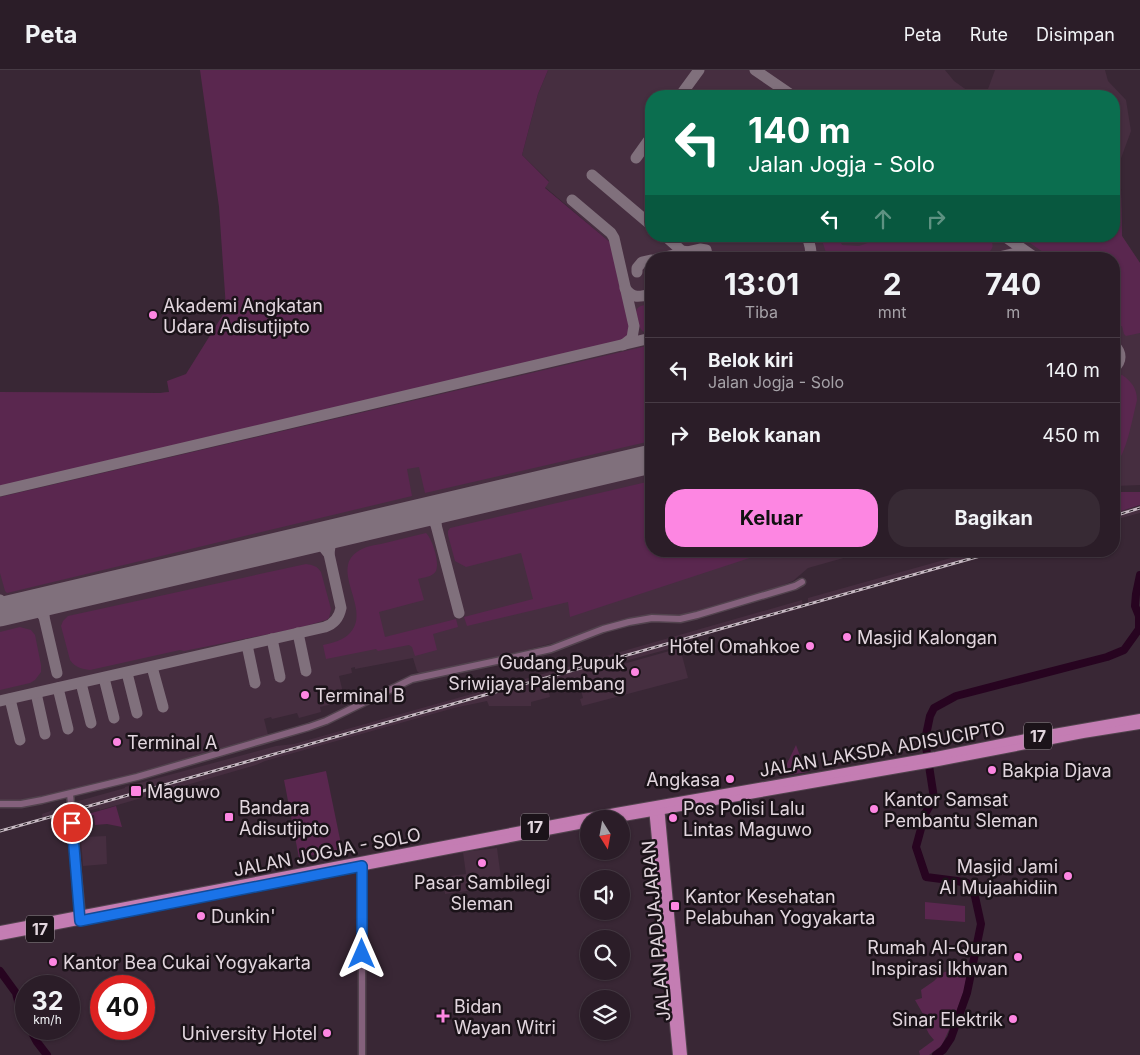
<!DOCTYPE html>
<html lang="id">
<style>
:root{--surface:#2b1d28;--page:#372a34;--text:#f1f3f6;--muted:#a6a2a8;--line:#473b45;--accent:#fd86e2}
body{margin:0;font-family:Inter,sans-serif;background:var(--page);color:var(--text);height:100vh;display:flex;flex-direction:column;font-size:19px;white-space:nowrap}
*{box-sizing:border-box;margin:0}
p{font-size:16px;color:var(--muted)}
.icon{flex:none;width:28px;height:28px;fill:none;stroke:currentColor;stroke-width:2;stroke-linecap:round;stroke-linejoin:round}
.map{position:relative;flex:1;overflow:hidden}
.side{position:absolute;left:645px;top:182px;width:475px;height:305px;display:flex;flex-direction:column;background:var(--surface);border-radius:20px;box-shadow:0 1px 4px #0004,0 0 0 1px var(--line)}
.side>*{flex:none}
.guide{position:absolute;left:645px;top:20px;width:475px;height:152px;border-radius:20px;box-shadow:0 1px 4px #0004,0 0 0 1px var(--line);background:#0b6e4f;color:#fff;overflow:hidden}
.needle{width:32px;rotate:169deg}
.buttons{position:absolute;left:580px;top:740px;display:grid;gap:10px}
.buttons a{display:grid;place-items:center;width:50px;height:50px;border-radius:50%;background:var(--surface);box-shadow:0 1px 4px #0004,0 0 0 1px var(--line);font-size:25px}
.speed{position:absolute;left:15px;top:905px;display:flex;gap:10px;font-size:25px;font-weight:700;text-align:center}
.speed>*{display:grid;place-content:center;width:65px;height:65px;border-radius:50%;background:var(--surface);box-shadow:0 1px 4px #0004,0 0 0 1px var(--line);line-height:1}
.speed small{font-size:12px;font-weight:400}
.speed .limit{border:8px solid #d22;background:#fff;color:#111}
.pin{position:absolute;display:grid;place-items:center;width:42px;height:42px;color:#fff;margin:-21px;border:2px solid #fff;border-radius:50%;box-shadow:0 1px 5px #0007}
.me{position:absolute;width:55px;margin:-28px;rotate:0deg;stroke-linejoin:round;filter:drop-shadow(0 0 4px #0008)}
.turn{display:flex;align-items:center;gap:18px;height:105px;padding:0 20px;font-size:22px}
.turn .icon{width:65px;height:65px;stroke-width:2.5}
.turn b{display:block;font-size:35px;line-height:42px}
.lanes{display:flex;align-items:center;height:48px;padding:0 20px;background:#0003;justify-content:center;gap:25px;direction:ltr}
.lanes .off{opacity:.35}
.eta{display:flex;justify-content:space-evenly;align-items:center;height:85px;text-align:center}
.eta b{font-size:30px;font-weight:700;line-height:35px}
.button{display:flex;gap:10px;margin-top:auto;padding:10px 20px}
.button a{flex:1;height:58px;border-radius:20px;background:var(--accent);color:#111;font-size:20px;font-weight:700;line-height:58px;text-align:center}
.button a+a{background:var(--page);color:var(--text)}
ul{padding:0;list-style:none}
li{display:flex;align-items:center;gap:15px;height:65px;padding:0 20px;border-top:1px solid var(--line)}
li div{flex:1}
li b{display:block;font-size:19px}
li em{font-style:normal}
header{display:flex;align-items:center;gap:30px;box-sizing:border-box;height:70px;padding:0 25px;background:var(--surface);border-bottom:1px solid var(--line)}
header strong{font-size:24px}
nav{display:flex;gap:28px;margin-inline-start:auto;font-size:18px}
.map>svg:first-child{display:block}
.built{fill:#462e40}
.green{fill:#5a274f}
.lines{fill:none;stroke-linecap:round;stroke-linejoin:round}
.river{stroke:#270420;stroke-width:8}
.taxiway{stroke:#80707c;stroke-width:11}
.runway{stroke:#80707c;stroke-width:29}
.secondary-casing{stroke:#52434e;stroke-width:9}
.highway-casing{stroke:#52434e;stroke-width:10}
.secondary{stroke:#84617c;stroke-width:6}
.highway{stroke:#c47db3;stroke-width:8}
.rail-casing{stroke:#c6b9c2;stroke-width:3}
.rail{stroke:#1b1319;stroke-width:1;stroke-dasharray:4;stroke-linecap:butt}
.route-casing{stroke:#114b97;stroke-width:12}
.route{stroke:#1a73e8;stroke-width:9}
.poi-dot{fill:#fd86e2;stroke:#1b1319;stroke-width:2}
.labels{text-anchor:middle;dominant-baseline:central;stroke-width:5;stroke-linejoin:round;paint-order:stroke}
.shield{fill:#1b1319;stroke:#a69ca3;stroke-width:1}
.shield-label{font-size:16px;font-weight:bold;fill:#e2d6de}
.poi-label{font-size:18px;fill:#e2d6de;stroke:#1b1319;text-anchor:start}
.street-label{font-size:18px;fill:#e2d6de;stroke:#1b1319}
</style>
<header>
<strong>Peta</strong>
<nav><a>Peta</a><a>Rute</a><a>Disimpan</a></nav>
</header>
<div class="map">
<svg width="1140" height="985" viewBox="0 0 1140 985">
<rect width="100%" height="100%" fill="#392735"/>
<!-- built -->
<g class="built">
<polygon points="548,0 945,0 954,11 975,26 651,26 651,166 1114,166 1114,26 987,26 988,19 995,0 1105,0 1108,11 1126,30 1131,61 1120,91 1121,119 1122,166 1140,193 1140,415 1116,416 1114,415 1114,189 651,189 651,481 868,481 808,498 793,511 771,520 684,546 636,547 600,558 584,565 488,590 420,604 417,601 413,588 355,599 355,597 351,598 352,603 339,606 345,631 320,637 321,642 299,648 297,643 272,649 271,647 264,649 268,665 134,705 26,731 0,731 0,322 160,323 169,322 611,173 545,117 549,111 522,85 538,24"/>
<polygon points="1140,436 1140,443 1114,450 1114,443"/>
<polygon points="976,481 1003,481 808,536 808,528"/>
<polygon points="802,530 803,538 686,570 687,574 585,602 602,600 680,578 688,608 582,636 580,629 583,628 578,608 569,608 547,614 550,627 531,632 531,636 489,636 487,631 454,638 265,691 256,695 100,740 99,738 77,744 75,732 125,718 125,717 276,676 294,674 578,594"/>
<polygon points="64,736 67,746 43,750 42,744"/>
<polygon points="106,766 107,794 83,796 81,769 85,767"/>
<polygon points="497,778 502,816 445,824 443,807 466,804 463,782"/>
</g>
<!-- green -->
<g class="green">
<path d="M 200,0 L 548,0 L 538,24 L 522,85 L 549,112 L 545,118 L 611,173 L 617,205 L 631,260 C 629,266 626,269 620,272 L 0,417 L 0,322 L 160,323 L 169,322 L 167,311 L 186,304 L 224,243 L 226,238 L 219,137 Z"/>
<polygon points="1114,118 1121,119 1122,166 1140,193 1140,263 1126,266 1124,264 1122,256 1116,257 1114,242 1114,189 1053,189 1020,166 1114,166"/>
<path d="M 823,166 L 838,166 L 842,175 L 859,176 L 888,166 L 988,166 C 1000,179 986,186 974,189 L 828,189 L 821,167 Z"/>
<path d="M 651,234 L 651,265 C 648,264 646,264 644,262 C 638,258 632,241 639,237 C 642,235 648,234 651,234 Z"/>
<polygon points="651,275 651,371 425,423 419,397 407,399 412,426 7,523 5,521 0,503 0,427"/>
<path d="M 1122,305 C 1131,311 1137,318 1137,330 C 1131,354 1128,378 1114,399 L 1114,306 Z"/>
<polygon points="651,411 651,481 771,481 570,547 568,532 467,556 464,547 533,529 521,483 466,497 455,491 448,465 448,461 450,458"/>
<polygon points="1117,422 1140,422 1140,435 1118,442"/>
<path d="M 426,463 C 432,468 440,493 436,501 C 432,507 425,507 418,509 L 424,530 L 379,542 L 385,567 L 456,549 L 458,557 L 433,564 L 437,580 L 415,586 L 412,577 L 409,575 L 378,581 L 376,579 L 326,589 L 323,575 C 332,573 341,571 348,565 C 376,541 324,497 362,479 C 368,476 375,475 381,474 C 396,470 411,467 426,463 Z"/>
<path d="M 306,494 C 313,495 317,496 321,502 L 331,539 L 329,548 L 326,550 L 299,558 L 184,581 L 180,580 L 90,600 C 81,599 75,597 70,590 L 61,556 L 63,551 L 68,546 Z"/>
<polygon points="20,557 31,560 35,565 41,595 41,602 35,610 30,613 0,620 0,562"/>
<polygon points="796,675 803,694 808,702 781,706"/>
<polygon points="326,701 342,779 299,788 284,710"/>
<polygon points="116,736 122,757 107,754 95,755 94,745 88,745 88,744"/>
<polygon points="925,832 965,836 965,852 925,849"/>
<polygon points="969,894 964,920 953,951 942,975 929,985 920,985 919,981 934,970 929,964 926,958 927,951 915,930 922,928 921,920 934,911 942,903"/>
</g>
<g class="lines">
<!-- river -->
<g class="river">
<polyline points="0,901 16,923 21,943 26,952"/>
<polyline points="30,959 37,972 47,985"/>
<polyline points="936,985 943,980 951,968 967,923 981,854 974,822 967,813 957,811 926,807 916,777 925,744 934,728 925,670 930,646 934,638 956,626 1107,587 1124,580 1139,559 1139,546 1135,536 1136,524 1140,505"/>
</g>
<!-- taxiway -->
<g class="taxiway">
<polyline points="755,0 793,26"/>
<polyline points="680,26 699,0"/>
<polyline points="636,88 651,67"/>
<polyline points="592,105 651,155"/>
<polyline points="572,130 611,163 614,168 634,256 632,268 623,275"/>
<polyline points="665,166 682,181 688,182"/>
<path d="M 807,166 C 809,174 814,183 808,189"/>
<polyline points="1004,166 1037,189"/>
<polyline points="656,189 700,179 706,180 708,189"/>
<polyline points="990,189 1021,182 1029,184"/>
<polyline points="637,202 637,198 642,192 651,190"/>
<path d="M 625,218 C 632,229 640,227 651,224"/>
<path d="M 1114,275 C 1122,283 1122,291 1114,298"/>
<polyline points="0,421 651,268"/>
<path d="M 422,443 C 431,444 433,447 436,455 L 459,543"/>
<path d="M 436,455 C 436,446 436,443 444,438"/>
<path d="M 329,484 C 329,473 334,466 344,462"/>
<polyline points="0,530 5,537 14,539"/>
<path d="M 51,530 C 45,535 43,538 44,547 L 57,603"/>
<path d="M 28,536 C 36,537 39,539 44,547"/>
<polyline points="298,563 306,601"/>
<polyline points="272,569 280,607"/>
<polyline points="247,575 255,613"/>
<polyline points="152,597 163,637"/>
<polyline points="127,603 137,643"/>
<polyline points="104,608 114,648"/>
<polyline points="81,613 91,653"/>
<polyline points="58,618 68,659"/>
<polyline points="36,623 45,664"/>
<polyline points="10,629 20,670"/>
<path d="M 0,631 L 325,557 C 334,554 339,548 341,538 L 329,484 L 322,475 L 318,472 L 306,471"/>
</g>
<!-- runway -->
<polyline class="runway" points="0,542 651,389"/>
<!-- secondary casing -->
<g class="secondary-casing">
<g id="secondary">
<polyline points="70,724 82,847"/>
<polyline points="0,734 21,734 42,730 137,707 309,657 326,651 412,609 506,589 551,579 603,559 629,552 652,548 680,549 697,545 795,516 802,512"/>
<polyline points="362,797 362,985"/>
</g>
</g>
<!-- highway casing -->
<g class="highway-casing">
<g id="highway">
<polyline points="660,736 683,985"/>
<polyline points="653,738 677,985"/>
<polyline points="612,749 938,692 1083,664 1140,655"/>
<polyline points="0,860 616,742 936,686 1031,667 1140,648"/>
<polyline points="0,866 589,753"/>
</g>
</g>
<!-- secondary -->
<use href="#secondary" class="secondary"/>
<!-- highway -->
<use href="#highway" class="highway"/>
<!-- rail casing -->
<g class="rail-casing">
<g id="rail">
<polyline points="1114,446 1140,438"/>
<polyline points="0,761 998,481"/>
</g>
</g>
<!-- rail -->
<use href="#rail" class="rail"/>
</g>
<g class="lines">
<!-- route casing -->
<g class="route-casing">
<polyline id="route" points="72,753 80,851 362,796 362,884"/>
</g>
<!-- route -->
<use href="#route" class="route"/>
</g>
<!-- markers -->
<g class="poi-dot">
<circle cx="153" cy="245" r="5"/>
<circle cx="847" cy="567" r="5"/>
<circle cx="810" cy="576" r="5"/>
<circle cx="635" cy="602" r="5"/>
<circle cx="305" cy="625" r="5"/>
<circle cx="117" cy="672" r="5"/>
<circle cx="992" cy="700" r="5"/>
<circle cx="730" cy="709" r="5"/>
<rect x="130" y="715" width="12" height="12" rx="2.5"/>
<circle cx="874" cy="739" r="5"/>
<rect x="224" y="742" width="10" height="10" rx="2.5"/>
<circle cx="673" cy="748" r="5"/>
<circle cx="482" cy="793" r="5"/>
<circle cx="1068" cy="806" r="5"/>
<rect x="670" y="831" width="10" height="10" rx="2.5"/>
<circle cx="201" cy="846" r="5"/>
<circle cx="1018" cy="887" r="5"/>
<circle cx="53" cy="892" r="5"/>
<path d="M440.5 938.5h5v5h5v5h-5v5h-5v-5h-5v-5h5z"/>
<circle cx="1013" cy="949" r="5"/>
<circle cx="327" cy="963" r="5"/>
</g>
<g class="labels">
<!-- shield labels -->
<g class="shield">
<rect x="1024" y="652.5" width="28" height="27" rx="4"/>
<rect x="521" y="743.5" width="28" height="27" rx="4"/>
<rect x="26" y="845.5" width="28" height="27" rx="4"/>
</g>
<g class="shield-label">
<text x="1038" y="666">17</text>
<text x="535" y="757">17</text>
<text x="40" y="859">17</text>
</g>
<!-- poi labels -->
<g class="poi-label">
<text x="163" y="235">Akademi Angkatan<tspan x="163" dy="21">Udara Adisutjipto</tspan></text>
<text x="857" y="567">Masjid Kalongan</text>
<text x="800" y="576" text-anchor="end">Hotel Omahkoe</text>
<text x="625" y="592" text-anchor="end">Gudang Pupuk<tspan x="625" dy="21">Sriwijaya Palembang</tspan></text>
<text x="315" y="625">Terminal B</text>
<text x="127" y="672">Terminal A</text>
<text x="1002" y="700">Bakpia Djava</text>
<text x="720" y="709" text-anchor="end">Angkasa</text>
<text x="147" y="721">Maguwo</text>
<text x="884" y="729">Kantor Samsat<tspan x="884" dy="21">Pembantu Sleman</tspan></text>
<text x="239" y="737">Bandara<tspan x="239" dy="21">Adisutjipto</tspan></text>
<text x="683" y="738">Pos Polisi Lalu<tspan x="683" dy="21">Lintas Maguwo</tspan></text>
<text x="1058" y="796" text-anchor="end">Masjid Jami<tspan x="1058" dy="21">Al Mujaahidiin</tspan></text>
<text x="482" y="812" text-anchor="middle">Pasar Sambilegi<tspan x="482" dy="21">Sleman</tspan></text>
<text x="685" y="826">Kantor Kesehatan<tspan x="685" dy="21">Pelabuhan Yogyakarta</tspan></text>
<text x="211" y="846">Dunkin'</text>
<text x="1008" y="877" text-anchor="end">Rumah Al-Quran<tspan x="1008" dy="21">Inspirasi Ikhwan</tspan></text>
<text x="63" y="892">Kantor Bea Cukai Yogyakarta</text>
<text x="454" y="936">Bidan<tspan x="454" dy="21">Wayan Witri</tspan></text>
<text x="1003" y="949" text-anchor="end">Sinar Elektrik</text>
<text x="317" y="963" text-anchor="end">University Hotel</text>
</g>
<!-- street labels -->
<g class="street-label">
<text transform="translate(882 679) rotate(-10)">JALAN LAKSDA ADISUCIPTO</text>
<text transform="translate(327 782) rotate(-11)">JALAN JOGJA - SOLO</text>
<text transform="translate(656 861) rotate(-95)">JALAN PADJAJARAN</text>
</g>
</g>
</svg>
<div class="buttons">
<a><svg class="needle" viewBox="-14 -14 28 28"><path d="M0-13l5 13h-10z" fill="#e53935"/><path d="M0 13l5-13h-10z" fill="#a6a2a8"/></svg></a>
<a><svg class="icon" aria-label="sound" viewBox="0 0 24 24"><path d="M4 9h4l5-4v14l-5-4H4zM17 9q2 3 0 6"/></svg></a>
<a><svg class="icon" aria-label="search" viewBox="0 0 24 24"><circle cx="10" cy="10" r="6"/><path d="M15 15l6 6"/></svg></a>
<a><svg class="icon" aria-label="layers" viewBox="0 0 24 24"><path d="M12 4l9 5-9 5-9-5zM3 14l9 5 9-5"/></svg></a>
</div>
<div class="speed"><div>32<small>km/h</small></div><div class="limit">40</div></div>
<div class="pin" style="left:72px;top:753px;background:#d93025"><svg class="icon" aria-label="arrive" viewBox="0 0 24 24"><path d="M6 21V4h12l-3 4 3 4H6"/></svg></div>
<svg class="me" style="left:362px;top:884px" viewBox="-20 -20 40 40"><path d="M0-17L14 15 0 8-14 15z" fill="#1a73e8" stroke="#fff" stroke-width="4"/></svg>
<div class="guide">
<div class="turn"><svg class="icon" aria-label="left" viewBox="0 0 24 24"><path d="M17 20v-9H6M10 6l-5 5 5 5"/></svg><div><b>140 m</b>Jalan Jogja - Solo</div></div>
<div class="lanes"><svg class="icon" aria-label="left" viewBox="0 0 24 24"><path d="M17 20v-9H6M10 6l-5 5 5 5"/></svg><svg class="icon off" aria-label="ahead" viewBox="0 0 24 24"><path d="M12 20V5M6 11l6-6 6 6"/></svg><svg class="icon off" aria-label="right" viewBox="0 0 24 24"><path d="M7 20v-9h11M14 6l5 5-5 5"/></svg></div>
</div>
<section class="side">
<div class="eta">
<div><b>13:01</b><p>Tiba</p></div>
<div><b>2</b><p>mnt</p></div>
<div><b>740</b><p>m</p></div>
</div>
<ul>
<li><svg class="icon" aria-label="left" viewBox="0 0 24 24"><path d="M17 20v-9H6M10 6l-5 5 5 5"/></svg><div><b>Belok kiri</b><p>Jalan Jogja - Solo</p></div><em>140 m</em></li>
<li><svg class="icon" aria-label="right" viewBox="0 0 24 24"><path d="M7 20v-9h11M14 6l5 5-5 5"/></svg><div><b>Belok kanan</b></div><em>450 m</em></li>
</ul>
<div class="button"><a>Keluar</a><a>Bagikan</a></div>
</section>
</div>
